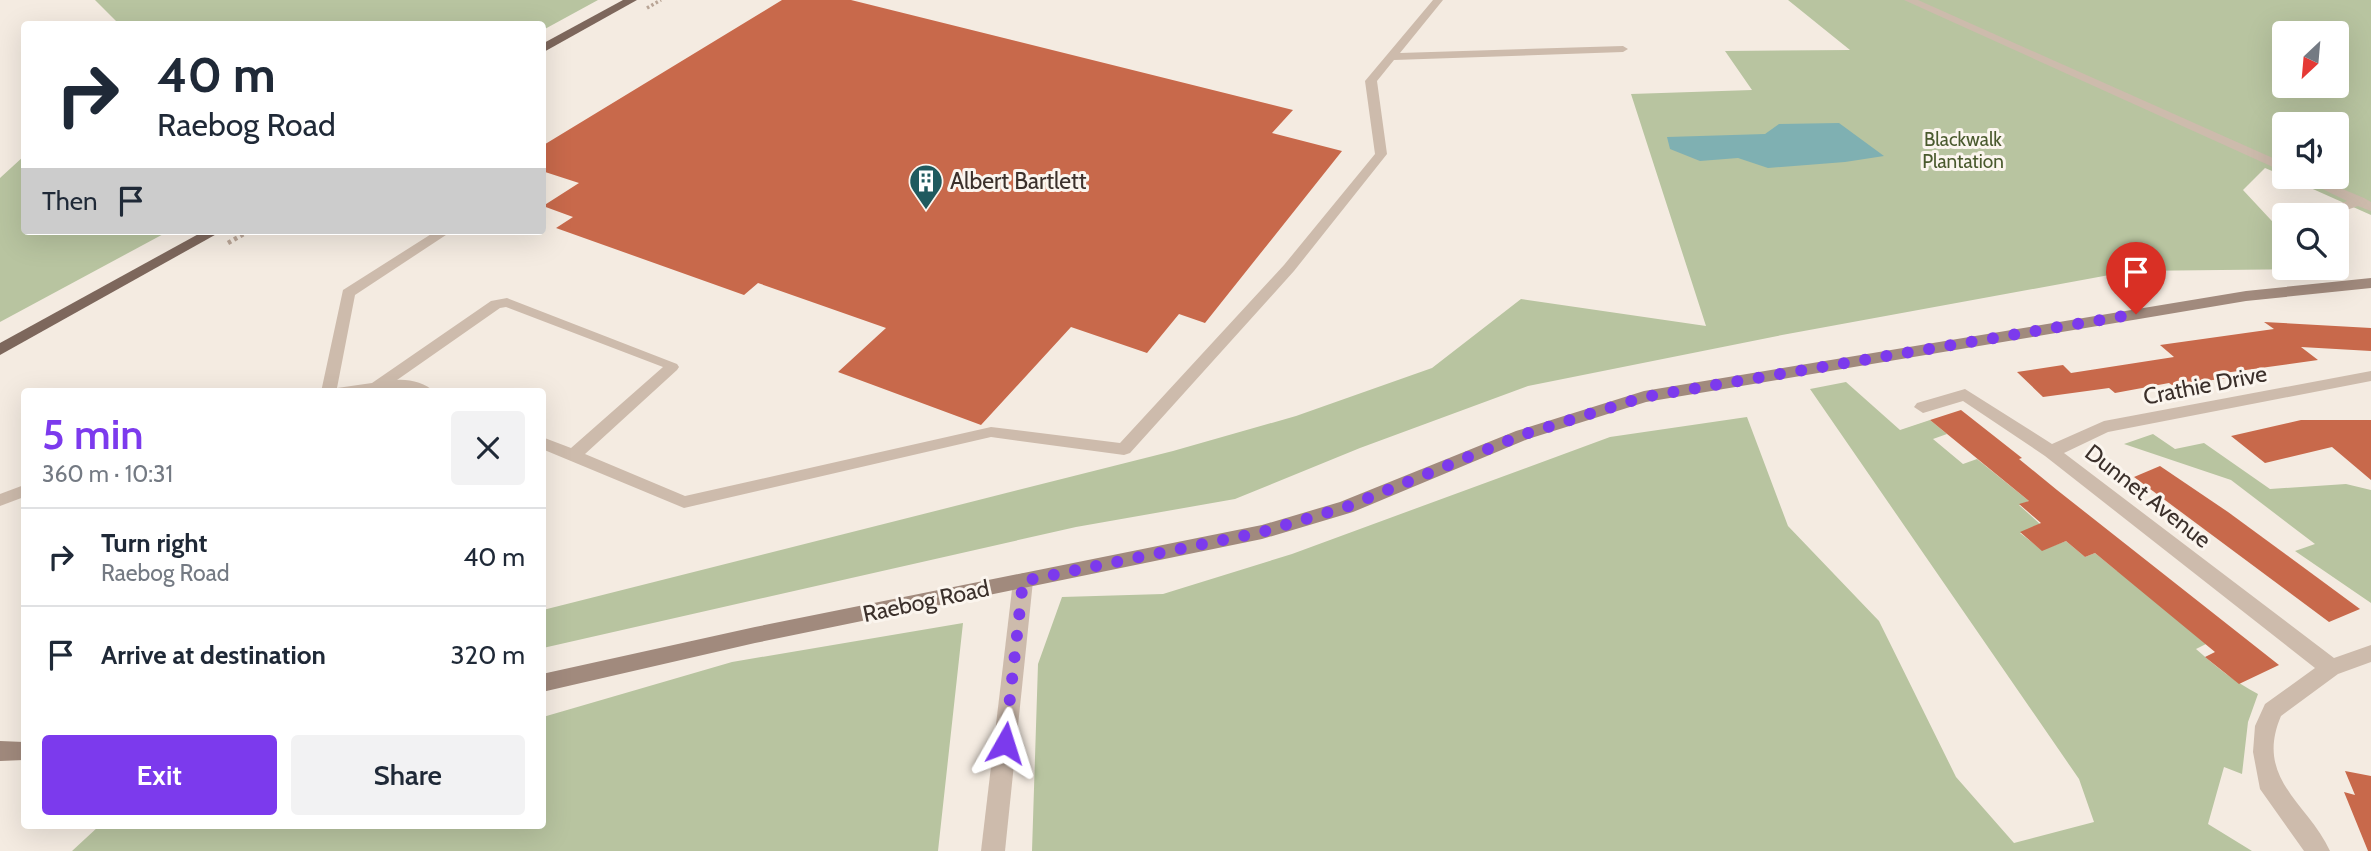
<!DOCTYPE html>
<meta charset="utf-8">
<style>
:root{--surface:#fff;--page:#f2f2f3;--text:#1f2937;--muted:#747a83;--line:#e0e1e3;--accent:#7c3aed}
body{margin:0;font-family:Cabin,sans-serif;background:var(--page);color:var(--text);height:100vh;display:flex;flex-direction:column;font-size:26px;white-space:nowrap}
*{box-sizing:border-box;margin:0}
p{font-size:23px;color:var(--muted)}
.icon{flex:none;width:38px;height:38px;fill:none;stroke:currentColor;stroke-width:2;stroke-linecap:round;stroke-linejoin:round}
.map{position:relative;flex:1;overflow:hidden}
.drawer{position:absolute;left:21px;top:388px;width:525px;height:441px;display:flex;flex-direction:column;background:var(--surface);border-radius:7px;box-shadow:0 7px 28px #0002}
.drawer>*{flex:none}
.hud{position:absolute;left:21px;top:21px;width:525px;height:214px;border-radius:7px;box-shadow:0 7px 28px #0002;background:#fff;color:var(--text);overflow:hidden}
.needle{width:46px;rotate:206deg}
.buttons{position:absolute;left:2272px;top:21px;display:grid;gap:14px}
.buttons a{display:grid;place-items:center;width:77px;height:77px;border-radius:7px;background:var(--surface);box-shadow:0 7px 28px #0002;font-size:35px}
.pin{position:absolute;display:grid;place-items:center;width:60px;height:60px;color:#fff;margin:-72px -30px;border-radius:50% 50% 50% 0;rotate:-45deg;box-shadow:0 0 7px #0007}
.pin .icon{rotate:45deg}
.me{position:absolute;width:77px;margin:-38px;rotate:6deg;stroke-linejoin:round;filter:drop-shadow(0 0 5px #0008)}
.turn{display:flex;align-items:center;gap:24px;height:147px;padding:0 21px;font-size:32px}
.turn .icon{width:91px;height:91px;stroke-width:2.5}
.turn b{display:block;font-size:49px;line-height:60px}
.then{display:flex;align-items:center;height:66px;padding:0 21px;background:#0003;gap:14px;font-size:26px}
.round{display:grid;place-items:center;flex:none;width:74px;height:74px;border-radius:7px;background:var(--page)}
.overview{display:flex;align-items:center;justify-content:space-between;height:119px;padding:0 21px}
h1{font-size:42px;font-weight:600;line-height:52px;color:var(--accent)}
.action{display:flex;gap:14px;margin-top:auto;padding:14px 21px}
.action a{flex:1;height:80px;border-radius:7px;background:var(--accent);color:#fff;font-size:28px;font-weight:600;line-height:80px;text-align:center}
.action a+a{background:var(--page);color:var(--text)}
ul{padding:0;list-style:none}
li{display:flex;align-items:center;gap:21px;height:98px;padding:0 21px;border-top:2px solid var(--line)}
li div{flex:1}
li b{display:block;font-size:26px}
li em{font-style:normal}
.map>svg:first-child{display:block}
.green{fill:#b8c4a0;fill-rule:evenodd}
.water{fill:#7fb0b2}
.building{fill:#c8694b}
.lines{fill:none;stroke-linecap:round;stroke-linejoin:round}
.path-far1{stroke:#b9a596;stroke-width:3.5;stroke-dasharray:2.5 2.5;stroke-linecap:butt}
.path{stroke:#b9a596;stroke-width:4.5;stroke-dasharray:3.5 3.5;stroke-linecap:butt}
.lane{fill:#cdbbac;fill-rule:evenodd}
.street{fill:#cdbbac;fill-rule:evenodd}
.secondary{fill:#a18a7d;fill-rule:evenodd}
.primary{fill:#7d675c;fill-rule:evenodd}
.route{stroke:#7c3aed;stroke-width:12;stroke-dasharray:0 21.6}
.labels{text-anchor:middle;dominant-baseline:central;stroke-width:6;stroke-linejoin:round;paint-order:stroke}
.far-park-label{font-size:19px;fill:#4a5a2e;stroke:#fbf5ee}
.poi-label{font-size:23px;fill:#3b302b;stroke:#fbf5ee;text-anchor:start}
.street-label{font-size:23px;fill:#3b302b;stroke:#fbf5ee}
</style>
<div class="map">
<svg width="2371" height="851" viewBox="0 0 2371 851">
<rect width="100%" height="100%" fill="#f4ebe1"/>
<!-- green -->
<g class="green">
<polygon points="95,0 598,0 543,30 542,24 119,24"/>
<path d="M 1788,0 L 2371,0 L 2371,215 L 2286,177 L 2336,177 L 2336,124 L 2284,124 L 2284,176 L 2265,168 L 2243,190 L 2284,234 L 2284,268 L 2317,269 L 2131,271 L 1782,335 L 1528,386 L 1360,448 L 1235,499 L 1076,527 L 543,648 L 543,610 L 1173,451 L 1296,416 L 1432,368 L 1521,299 L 1706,326 L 1631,94 L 1752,90 L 1725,51 L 1850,50 ZM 2284,33 L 2336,33 L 2336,86 L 2284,86 Z"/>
<polygon points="24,156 24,231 169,231 0,322 0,178"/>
<path d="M 1846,382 L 1900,430 L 1930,420 L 1947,434 L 1933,439 L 1963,464 L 1977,459 L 2029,501 L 2019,505 L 2040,524 L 2020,533 L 2042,550 L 2066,541 L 2085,557 L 2095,553 L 2117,571 L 2120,571 L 2206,644 L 2196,649 C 2215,666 2235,682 2258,694 L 2248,722 L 2242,774 L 2224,767 L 2208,824 L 2252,851 L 1032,851 L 1038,664 L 1062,597 L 1163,594 L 1292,554 L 1610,437 L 1747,417 L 1788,526 L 1879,621 L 1956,777 L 2014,843 L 2094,822 L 2079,779 L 1810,389 Z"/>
<polygon points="2153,434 2175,449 2204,443 2270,489 2346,484 2371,490 2371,603 2295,551 2315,544 2231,480 2124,444"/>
<polygon points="963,623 938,851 72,851 99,826 542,826 543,717 732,662"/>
</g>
<!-- water -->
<polygon class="water" points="1839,123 1884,156 1845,162 1768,168 1738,158 1700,161 1670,149 1667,137 1765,134 1779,124"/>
<!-- building -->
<g class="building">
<polygon points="782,0 851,0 1293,110 1272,133 1342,151 1205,323 1179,314 1147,353 1071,327 981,425 838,372 886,328 758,283 744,295 556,228 573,217 543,206 579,183 542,171 542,146"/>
<polygon points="2264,322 2371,328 2371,351 2301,347 2318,360 2224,373 2229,378 2172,385 2169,383 2115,393 2109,388 2043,397 2017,372 2063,365 2071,373 2174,357 2160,345 2274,329"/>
<polygon points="1961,410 2022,458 2019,459 2057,490 2279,665 2239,684 2205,657 2215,652 2095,553 2085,557 2066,541 2042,551 2020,532 2041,523 2019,504 2029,501 1930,420"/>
<polygon points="2301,420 2371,420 2371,480 2332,447 2265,463 2231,436"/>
<polygon points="2160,466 2228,512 2360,609 2329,622 2134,477"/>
<polygon points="2345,771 2371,776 2371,851 2368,851 2344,792 2355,795"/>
</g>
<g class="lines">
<!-- path-far1 -->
<polyline class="path-far1" points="647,8 661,0"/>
<!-- path -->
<polyline class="path" points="228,243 249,231"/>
<!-- lane -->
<g class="lane">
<path d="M 1433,0 L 1443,0 L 1400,53 L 1623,46 L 1628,49 L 1623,52 L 1394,60 L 1377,81 L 1387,154 L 1294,271 L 1130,453 L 1124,455 L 991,437 L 684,508 L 542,449 L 542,437 L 571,448 L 663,367 L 506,307 L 500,308 L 397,380 C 409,379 426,383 434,392 L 412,392 L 405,389 L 382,392 L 321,392 L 343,290 L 436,231 L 452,231 L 355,295 L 337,388 L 372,383 L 491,301 L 507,298 L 677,364 L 679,367 L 677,370 L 585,454 L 685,496 L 991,427 L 1120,443 L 1284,265 L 1375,154 L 1365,81 Z"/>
<polygon points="1904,0 1918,0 2284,163 2284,172"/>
<polygon points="2298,177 2314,177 2364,198 2371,202 2371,211 2358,206 2341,212 2338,218 2336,215 2327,215 2330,207 2347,201"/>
<polygon points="24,485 24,497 0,506 0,494"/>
</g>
<!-- street -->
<g class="street">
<path d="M 2371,371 L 2371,381 L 2108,432 L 2064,453 L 2334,658 L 2371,645 L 2371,662 L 2338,674 L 2281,716 C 2254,779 2308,803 2330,851 L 2304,851 L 2260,789 L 2253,752 L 2255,726 L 2265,704 L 2315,668 L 2045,456 L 1963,401 L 1923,413 L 1914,407 L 1917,403 L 1965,389 L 2052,444 L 2104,421 Z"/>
<polygon points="1023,573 1030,576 1033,581 1005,851 981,851 1013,581 1016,576"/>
</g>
<!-- secondary -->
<g class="secondary">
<polygon points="2371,278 2371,288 2246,301 1646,402 1528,439 1353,512 1262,539 755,643 542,692 542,674 755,627 1262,525 1340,502 1516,431 1644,391 2246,291"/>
<polygon points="0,741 24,742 24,760 0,761"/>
</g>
<!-- primary -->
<g class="primary">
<polygon points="623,0 637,0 542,53 542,44"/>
<polygon points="204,231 222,231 0,355 0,343"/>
</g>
</g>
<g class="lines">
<!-- route -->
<polyline class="route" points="1005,743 1023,581 1262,532 1346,507 1522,435 1644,397 2136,314"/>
</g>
<!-- icons -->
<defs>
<g id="building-pin" transform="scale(1.75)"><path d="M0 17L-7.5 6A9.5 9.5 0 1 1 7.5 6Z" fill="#1f5a5e" stroke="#fbf5ee"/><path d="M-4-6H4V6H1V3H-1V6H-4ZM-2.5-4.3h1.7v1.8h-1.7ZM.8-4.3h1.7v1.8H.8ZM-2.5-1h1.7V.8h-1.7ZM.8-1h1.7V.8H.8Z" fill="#fff"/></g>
</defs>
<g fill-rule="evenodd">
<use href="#building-pin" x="926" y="181"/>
</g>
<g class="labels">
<!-- far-park labels -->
<g class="far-park-label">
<text x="1963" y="139">Blackwalk<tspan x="1963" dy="22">Plantation</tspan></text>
</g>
<!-- poi labels -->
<g class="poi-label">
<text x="950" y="181">Albert Bartlett</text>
</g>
<!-- street labels -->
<g class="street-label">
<text transform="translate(2205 385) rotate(-11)">Crathie Drive</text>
<text transform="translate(2148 496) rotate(38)">Dunnet Avenue</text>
<text transform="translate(926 601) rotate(-12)">Raebog Road</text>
</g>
</g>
</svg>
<div class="buttons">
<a><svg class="needle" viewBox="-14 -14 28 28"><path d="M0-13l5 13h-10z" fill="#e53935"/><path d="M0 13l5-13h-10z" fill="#747a83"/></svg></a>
<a><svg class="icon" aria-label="sound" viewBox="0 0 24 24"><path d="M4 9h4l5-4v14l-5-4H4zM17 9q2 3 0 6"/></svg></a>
<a><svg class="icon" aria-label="search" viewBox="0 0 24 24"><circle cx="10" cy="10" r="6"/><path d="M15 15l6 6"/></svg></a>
</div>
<div class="pin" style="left:2136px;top:314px;background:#d93025"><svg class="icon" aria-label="arrive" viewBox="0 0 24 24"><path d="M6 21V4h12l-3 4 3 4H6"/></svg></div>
<svg class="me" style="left:1005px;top:743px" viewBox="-20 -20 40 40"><path d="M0-17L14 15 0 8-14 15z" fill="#7c3aed" stroke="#fff" stroke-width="4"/></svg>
<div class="hud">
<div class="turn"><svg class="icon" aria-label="right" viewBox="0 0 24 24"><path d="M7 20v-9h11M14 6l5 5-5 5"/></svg><div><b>40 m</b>Raebog Road</div></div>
<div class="then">Then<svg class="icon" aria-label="arrive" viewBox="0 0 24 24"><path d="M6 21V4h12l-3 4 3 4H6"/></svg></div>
</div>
<section class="drawer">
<div class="overview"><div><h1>5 min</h1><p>360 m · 10:31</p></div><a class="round"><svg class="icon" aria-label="close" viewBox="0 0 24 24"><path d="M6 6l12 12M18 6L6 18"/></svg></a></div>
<ul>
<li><svg class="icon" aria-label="right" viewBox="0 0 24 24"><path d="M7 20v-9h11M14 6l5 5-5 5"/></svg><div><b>Turn right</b><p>Raebog Road</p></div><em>40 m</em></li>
<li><svg class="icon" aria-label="arrive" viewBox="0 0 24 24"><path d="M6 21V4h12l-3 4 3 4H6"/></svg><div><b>Arrive at destination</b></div><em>320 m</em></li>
</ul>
<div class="action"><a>Exit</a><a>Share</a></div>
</section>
</div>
